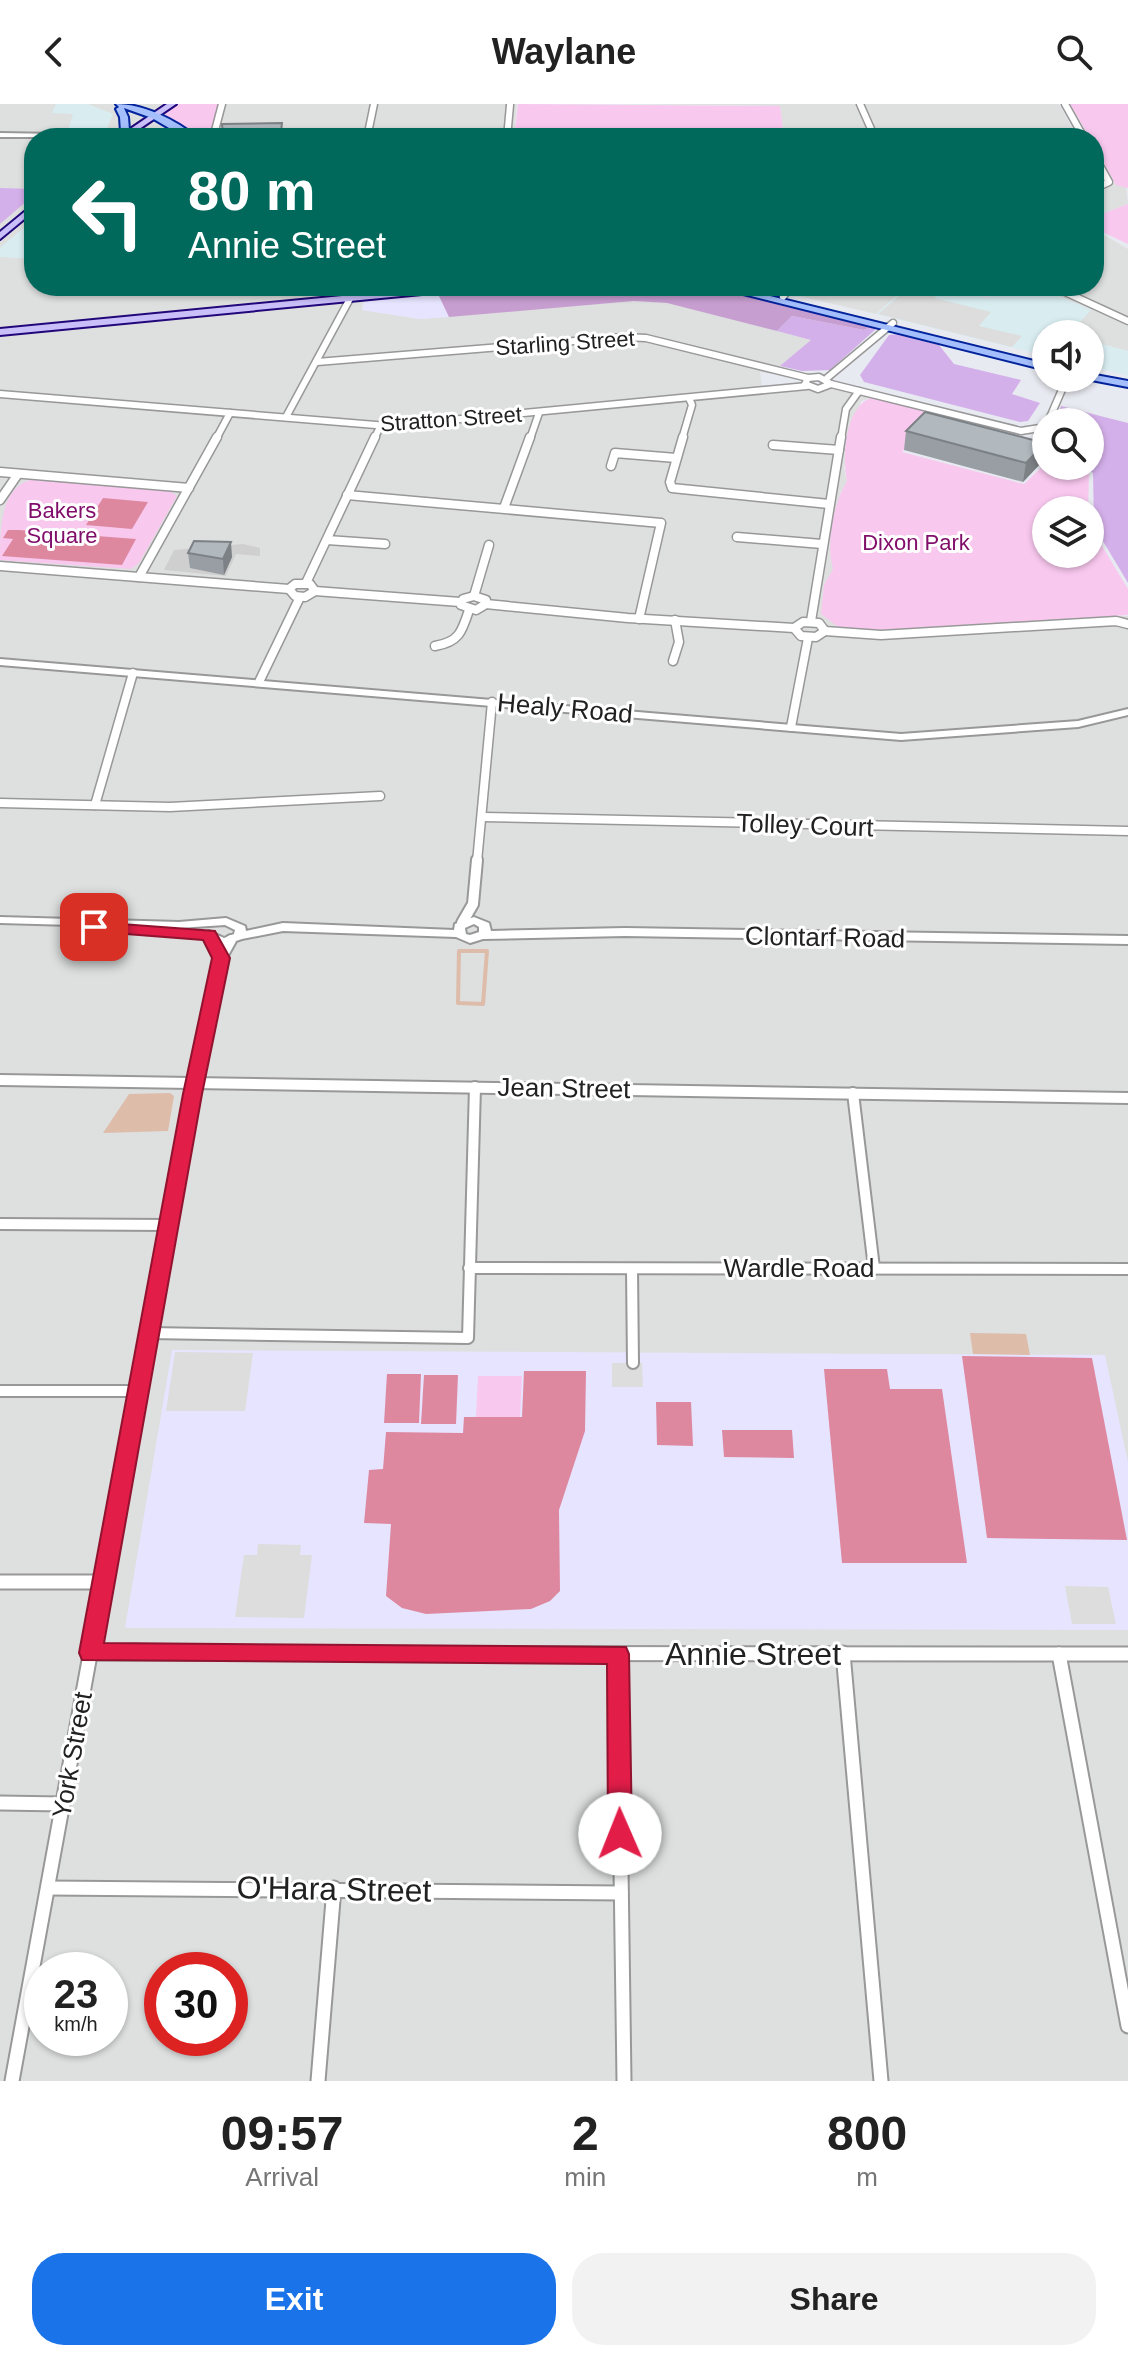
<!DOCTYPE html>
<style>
:root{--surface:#fff;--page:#f2f2f2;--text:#222;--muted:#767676;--accent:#1a73e8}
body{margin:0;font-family:Arial,sans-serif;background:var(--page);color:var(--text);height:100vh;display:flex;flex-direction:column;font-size:30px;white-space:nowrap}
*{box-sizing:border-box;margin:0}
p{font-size:26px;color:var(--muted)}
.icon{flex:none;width:44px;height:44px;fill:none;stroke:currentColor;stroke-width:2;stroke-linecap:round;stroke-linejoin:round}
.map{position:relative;height:1977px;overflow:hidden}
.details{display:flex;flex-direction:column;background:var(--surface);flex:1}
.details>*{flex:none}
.hud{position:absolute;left:24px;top:24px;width:1080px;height:168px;border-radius:32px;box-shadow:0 2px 6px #0004;background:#00695c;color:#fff;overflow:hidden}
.buttons{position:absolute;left:1032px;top:216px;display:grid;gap:16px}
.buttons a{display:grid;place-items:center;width:72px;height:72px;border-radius:50%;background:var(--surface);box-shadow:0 2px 6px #0004;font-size:40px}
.speed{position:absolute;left:24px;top:1848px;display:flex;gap:16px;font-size:40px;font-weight:700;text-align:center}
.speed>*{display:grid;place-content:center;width:104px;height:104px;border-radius:50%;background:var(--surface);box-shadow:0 2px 6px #0004;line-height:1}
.speed small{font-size:20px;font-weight:400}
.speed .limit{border:12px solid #d22;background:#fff;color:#111}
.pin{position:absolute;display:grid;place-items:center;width:68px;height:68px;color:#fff;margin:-34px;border-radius:16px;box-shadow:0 4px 12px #0006}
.me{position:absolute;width:88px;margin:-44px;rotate:359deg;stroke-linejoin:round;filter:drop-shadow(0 0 6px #0008)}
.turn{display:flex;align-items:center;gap:28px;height:168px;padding:0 32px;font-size:36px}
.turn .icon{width:104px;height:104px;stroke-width:2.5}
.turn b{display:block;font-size:56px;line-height:68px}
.eta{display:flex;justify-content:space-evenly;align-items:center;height:136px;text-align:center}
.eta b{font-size:48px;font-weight:800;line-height:56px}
.action{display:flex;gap:16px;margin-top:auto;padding:16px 32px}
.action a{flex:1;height:92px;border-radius:32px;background:var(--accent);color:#fff;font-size:32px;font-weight:800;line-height:92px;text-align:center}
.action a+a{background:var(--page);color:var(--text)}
header{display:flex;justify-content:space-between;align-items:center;height:104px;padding:0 32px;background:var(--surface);font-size:36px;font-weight:800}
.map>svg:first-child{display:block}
.residential{fill:#dedfdf;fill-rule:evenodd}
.commercial{fill:#d9edf1}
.education{fill:#e7e4ff}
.religious{fill:#cfcfcf}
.grass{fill:#d4b0ea}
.forest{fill:#c79ed0}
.park{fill:#f9c8ef}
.pitch{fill:#de88a0}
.parking{fill:#ddd}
.water{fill:#debcaa}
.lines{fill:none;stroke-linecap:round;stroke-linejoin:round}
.stream{stroke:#debcaa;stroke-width:4}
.minor-far3-casing{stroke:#989898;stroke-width:9}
.minor-far2-casing{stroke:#989898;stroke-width:11}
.minor-far1-casing{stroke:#989898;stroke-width:14}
.minor-casing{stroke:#989898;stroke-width:17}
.tertiary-casing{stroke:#989898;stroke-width:4}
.secondary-casing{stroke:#21077a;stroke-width:4}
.primary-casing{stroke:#02239c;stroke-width:4}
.minor-far3{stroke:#fff;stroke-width:6}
.minor-far2{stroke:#fff;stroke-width:8}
.minor-far1{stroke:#fff;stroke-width:10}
.minor{stroke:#fff;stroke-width:13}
.tertiary{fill:#fff;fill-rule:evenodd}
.secondary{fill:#c9bff9;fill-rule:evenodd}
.primary{fill:#a4bffb;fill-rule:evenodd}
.wall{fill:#989ea3}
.shaded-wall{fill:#7c8185}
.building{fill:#b1b8be;stroke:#7c8185;stroke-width:2}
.route{fill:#e11d48;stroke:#92132f;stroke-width:2}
.labels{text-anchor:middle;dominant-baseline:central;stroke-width:6;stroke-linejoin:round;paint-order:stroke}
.far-street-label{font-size:22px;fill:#212121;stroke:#fff}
.far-park-label{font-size:22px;fill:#810e6a;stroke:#fff}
.street-label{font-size:26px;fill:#212121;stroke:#fff}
.near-street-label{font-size:32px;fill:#212121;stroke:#fff}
</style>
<header><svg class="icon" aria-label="back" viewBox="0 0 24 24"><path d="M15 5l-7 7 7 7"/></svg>Waylane<svg class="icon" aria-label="search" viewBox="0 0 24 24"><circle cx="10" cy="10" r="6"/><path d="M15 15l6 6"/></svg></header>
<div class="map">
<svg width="1128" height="1977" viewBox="0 0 1128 1977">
<rect width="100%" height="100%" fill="#e8eaf1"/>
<!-- residential -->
<g class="residential">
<path d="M 0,0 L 517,0 L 514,34 L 34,34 L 34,182 L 366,182 L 362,206 L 420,215 L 634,197 L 667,199 L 812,236 L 771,270 L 760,268 L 762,284 L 802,280 L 836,283 L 871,294 L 861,297 L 844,364 L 847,377 L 840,390 L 833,465 L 824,481 L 1085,511 L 1128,512 L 1128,1977 L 0,1977 ZM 42,1866 L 110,1866 L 110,1934 L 42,1934 ZM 162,1866 L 230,1866 L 230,1934 L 162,1934 Z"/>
<polygon points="625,0 1059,0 1078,34 784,34 780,2"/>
<polygon points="1094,64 1102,77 1126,81 1128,100 1094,113"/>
<polygon points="1094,125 1128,145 1128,247 1090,237 1090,230 1069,230 1090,206 1037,182 1094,182"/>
<polygon points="757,182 908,182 876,210"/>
</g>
<!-- commercial -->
<g class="commercial">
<polygon points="56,0 88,0 113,10 106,27 68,27 73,10 52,9"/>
<polygon points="34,115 34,155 0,153 0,144"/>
<polygon points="908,182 933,182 988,194 1001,182 1037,182 1091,206 1069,230 1046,230 1046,252 876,210"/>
<polygon points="1090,237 1128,247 1128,272 1090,262"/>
</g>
<!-- education -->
<g class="education">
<polygon points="438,190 449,213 420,215 362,206 365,197"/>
<polygon points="172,1246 1105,1251 1128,1358 1128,1526 125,1524"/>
</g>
<!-- religious -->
<polygon class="religious" points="243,440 260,444 260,452 236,450 226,472 164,466 174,446"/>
<!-- grass -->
<g class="grass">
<polygon points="0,84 34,85 34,91 0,120"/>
<polygon points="792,212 864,226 873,222 876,225 830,266 802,267 780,262 811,236 777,227"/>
<polygon points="898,230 939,241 954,260 1021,276 1012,290 1040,299 1028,317 1020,318 864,278 860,271 889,231"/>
<polygon points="1061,302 1128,319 1128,479 1094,422 1093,369 1081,362 1090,362 1090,318 1056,318"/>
</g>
<!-- forest -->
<polygon class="forest" points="515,182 707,182 873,222 864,226 792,212 777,227 667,199 634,197 449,213 438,190"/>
<!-- park -->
<g class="park">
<polygon points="177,0 218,0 209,32 204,33 163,12"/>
<polygon points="518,0 780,2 784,34 514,34"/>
<polygon points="1070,0 1128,0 1128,84 1116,81 1094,41 1094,34 1090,34"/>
<polygon points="1128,100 1128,140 1094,124 1094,113"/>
<path d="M 871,294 L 935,308 L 902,348 L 1024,380 L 1046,359 L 1046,362 L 1069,362 L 1089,369 L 1088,406 L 1046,406 L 1046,450 L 1090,450 L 1090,422 L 1128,485 L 1128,511 L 862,527 L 837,522 L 821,510 L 824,481 L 833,465 C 826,439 833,400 847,377 C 842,353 845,303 871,294 Z"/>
<path d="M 35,375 L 168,386 L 177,392 L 139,459 L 131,465 L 0,456 C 0,426 0,380 35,375 Z"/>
<polygon points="478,1272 522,1272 520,1313 476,1313"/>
</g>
<!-- pitch -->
<g class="pitch">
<polygon points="103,394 148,398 132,425 86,421"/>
<polygon points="8,426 19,426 136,435 122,461 2,452 13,435 3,434"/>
<polygon points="962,1252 1092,1254 1127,1436 987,1434"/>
<polygon points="824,1265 887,1265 890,1285 942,1285 967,1459 842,1459"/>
<polygon points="524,1267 586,1267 585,1327 559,1406 560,1487 550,1497 531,1505 426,1510 402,1504 386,1492 391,1420 364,1419 369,1366 383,1365 386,1328 463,1329 464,1313 522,1313"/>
<polygon points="387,1270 421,1270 419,1319 384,1319"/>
<polygon points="424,1271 458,1271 456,1320 421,1320"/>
<polygon points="656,1298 691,1298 693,1342 657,1341"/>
<polygon points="722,1326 792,1326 794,1354 724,1353"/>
</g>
<!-- parking -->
<g class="parking">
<polygon points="910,182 942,185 934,194 991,208 979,222 1022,232 1012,243 878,210"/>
<polygon points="259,1230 459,1234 459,1242 258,1240"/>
<polygon points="175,1248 253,1249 245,1307 166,1307"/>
<polygon points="612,1259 642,1259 643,1283 612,1283"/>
<polygon points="258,1440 301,1441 300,1451 312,1451 304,1514 235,1513 244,1451 257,1451"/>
<polygon points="1065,1482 1108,1483 1116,1520 1072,1520"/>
</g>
<!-- water -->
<g class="water">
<polygon points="170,989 174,992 168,1027 103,1029 129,990"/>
<polygon points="970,1229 1026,1230 1030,1251 973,1250"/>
</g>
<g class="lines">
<!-- stream -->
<polygon class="stream" points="459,847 487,847 483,900 458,899"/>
<!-- minor-far3 casing -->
<g class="minor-far3-casing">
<g id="minor-far3">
<polyline points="860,0 875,34"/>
<polyline points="1065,0 1084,34"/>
<polyline points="213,34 222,0"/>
<polyline points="367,34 374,0"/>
<polyline points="507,34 510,1"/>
<polyline points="1094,51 1109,78 1094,85"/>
<polyline points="1052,182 1128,217"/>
<polyline points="783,193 791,182"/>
<polyline points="317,258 623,233 646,234 808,274"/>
<polygon points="819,273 831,280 818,285 805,280 808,274"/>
<polyline points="827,274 893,219"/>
<polyline points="831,280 1021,327 1046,323"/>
<polyline points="0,290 388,322 807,282"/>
<polyline points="286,313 353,189"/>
<polyline points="1048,318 1067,274"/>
<polyline points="216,335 230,309"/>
<polyline points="374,335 381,321"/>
<polyline points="530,335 539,309"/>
<polyline points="682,335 692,301 689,294"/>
<polyline points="841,335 846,305 859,287"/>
</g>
</g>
<!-- minor-far2 casing -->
<g class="minor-far2-casing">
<g id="minor-far2">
<polyline points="683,333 670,378 672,384 829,400"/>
<polyline points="773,341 839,346"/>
<polyline points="611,362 615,349 676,354"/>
<polyline points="0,368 189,384"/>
<polyline points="347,391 661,419 639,515"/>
<polyline points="0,396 18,370"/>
<polyline points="504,404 530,333"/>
<polyline points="737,433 822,440"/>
<polyline points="327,436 385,440"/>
<polyline points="0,462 289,485"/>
<polyline points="139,473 217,333"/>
<polyline points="306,479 375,333"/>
<polygon points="295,480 310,480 315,487 305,493 295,492 289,485"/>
<polyline points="315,487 460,498"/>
<polygon points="474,492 486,496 486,500 476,506 461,501 463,495"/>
<polyline points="474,492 489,441"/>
<polyline points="486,500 628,514 794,524"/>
<polyline points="811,517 841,333"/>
<polygon points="803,518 819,519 825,527 816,533 801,532 794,524"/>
<polyline points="825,527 881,531 1116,517 1128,520"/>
<path d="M 435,542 C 459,538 462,528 469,506"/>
<polyline points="673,557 679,538 675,516"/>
<polyline points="259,578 300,493"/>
<polyline points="791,623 808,534"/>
<polyline points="0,699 170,703 380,692"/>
<polyline points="95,701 133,569"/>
<polyline points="483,713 1128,727"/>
<polyline points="477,758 492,598"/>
</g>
</g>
<!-- minor-far1 casing -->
<g class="minor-far1-casing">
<g id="minor-far1">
<polyline points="462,819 473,800 477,756"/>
<polyline points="0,976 1128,994"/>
<polyline points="853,989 874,1164"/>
<polyline points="0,1120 169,1121"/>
<polyline points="469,1164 1128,1165"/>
<polyline points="632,1165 633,1259"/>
<polyline points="148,1229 468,1234 475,983"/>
<polyline points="0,1287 138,1287"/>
<polyline points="137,1296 221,854 231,836"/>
</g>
</g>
<!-- minor casing -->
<g class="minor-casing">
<g id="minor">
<polyline points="0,1478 103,1478"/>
<polyline points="90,1549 1128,1550"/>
<polyline points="843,1549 881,1977"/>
<polyline points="618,1550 624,1977"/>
<polyline points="1059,1550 1128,1922"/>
<polyline points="0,1699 63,1700"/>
<polyline points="48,1784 621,1789"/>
<polyline points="12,1977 137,1294"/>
<polyline points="318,1977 334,1784"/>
</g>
</g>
<!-- tertiary casing -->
<g class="tertiary-casing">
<g id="tertiary">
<polygon points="0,29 114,31 117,33 0,33"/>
<polygon points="0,555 901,630 1078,617 1128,605 1128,611 1078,623 901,636 0,561"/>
<path d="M 0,813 L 179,818 L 226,814 L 245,822 L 246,827 L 283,819 L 454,826 L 455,820 L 474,813 L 489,819 L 491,827 L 625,824 L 1128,832 L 1128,840 L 625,832 L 483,835 L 470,839 L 456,833 L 283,827 L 242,835 L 224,841 L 212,839 L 203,831 L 209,827 L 224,834 L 234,830 L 235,826 L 225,821 L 179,824 L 0,819 ZM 474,820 L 479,823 L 479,828 L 470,831 L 466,830 L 465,824 Z"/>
</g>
</g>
<!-- secondary casing -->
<g class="secondary-casing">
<g id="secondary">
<polygon points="167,0 176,0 126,34 117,34"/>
<polygon points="34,100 34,107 0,135 0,128"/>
<polygon points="446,182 478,182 474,185 0,231 0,225"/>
</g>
</g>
<!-- primary casing -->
<g class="primary-casing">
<g id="primary">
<path d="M 116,0 C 144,0 176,16 198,34 L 186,34 L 152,14 L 124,4 L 128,13 L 129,26 L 121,28 L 120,13 L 116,5 L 119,3 Z"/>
<polygon points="711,182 729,182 1046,260 1046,266"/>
<polygon points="1090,270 1128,277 1128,283 1086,275 1090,274"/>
</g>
</g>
<!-- minor-far3 -->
<use href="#minor-far3" class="minor-far3"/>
<!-- minor-far2 -->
<use href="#minor-far2" class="minor-far2"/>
<!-- minor-far1 -->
<use href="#minor-far1" class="minor-far1"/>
<!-- minor -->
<use href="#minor" class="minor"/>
<!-- tertiary -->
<use href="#tertiary" class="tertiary"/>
<!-- secondary -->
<use href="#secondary" class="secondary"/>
<!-- primary -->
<use href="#primary" class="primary"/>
</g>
<!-- wall -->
<g class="wall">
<polygon points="906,327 1042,358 1023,378 904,346"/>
<polygon points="188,449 232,453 224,471 190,464"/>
</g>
<!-- shaded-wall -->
<g class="shaded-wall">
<polygon points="1045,339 1042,358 1023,378 1026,359"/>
<polygon points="231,438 232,453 224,471 223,455"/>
</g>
<!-- building -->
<g class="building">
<polygon points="282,19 281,28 302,32 299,34 232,34 223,30 222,20"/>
<polygon points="925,308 1045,339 1026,359 906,327"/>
<polygon points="194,437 231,438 223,455 188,449"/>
</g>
<!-- route -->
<polygon class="route" points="94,818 215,827 230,854 202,990 104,1539 626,1543 629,1550 632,1730 629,1737 620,1741 612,1737 608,1730 607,1560 82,1556 79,1549 183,990 212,854 203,836 88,827 85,823"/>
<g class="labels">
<!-- far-street labels -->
<g class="far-street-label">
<text transform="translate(565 239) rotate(-4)">Starling Street</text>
<text transform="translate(451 315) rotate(-4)">Stratton Street</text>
</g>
<!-- far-park labels -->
<g class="far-park-label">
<text x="62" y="406">Bakers<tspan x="62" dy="25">Square</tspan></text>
<text x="916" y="438">Dixon Park</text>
</g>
<!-- street labels -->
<g class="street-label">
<text transform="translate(565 604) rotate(5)">Healy Road</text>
<text transform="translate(805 721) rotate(2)">Tolley Court</text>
<text transform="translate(825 833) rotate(1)">Clontarf Road</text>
<text transform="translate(564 984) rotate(1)">Jean Street</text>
<text x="799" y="1164">Wardle Road</text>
<text transform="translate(72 1651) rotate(-80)">York Street</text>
</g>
<!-- near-street labels -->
<g class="near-street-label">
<text x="753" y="1550">Annie Street</text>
<text transform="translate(334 1785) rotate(1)">O'Hara Street</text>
</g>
</g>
</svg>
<div class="buttons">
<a><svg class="icon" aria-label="sound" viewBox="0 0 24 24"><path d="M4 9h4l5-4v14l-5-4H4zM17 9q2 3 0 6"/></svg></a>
<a><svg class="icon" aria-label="search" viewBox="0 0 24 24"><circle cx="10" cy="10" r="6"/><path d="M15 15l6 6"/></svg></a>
<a><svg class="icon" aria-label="layers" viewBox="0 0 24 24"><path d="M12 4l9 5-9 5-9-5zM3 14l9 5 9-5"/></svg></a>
</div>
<div class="speed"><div>23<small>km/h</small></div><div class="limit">30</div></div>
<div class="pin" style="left:94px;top:823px;background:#d93025"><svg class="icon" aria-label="arrive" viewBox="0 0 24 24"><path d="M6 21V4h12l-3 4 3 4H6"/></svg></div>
<svg class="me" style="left:620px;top:1730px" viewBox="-20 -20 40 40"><circle r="19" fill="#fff"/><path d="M0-13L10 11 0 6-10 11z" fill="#e11d48"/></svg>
<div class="hud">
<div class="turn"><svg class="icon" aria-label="left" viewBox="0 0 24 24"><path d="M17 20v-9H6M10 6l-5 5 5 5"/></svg><div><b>80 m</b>Annie Street</div></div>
</div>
</div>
<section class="details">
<div class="eta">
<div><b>09:57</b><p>Arrival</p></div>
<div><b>2</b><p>min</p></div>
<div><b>800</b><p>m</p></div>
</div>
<div class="action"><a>Exit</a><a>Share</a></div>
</section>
